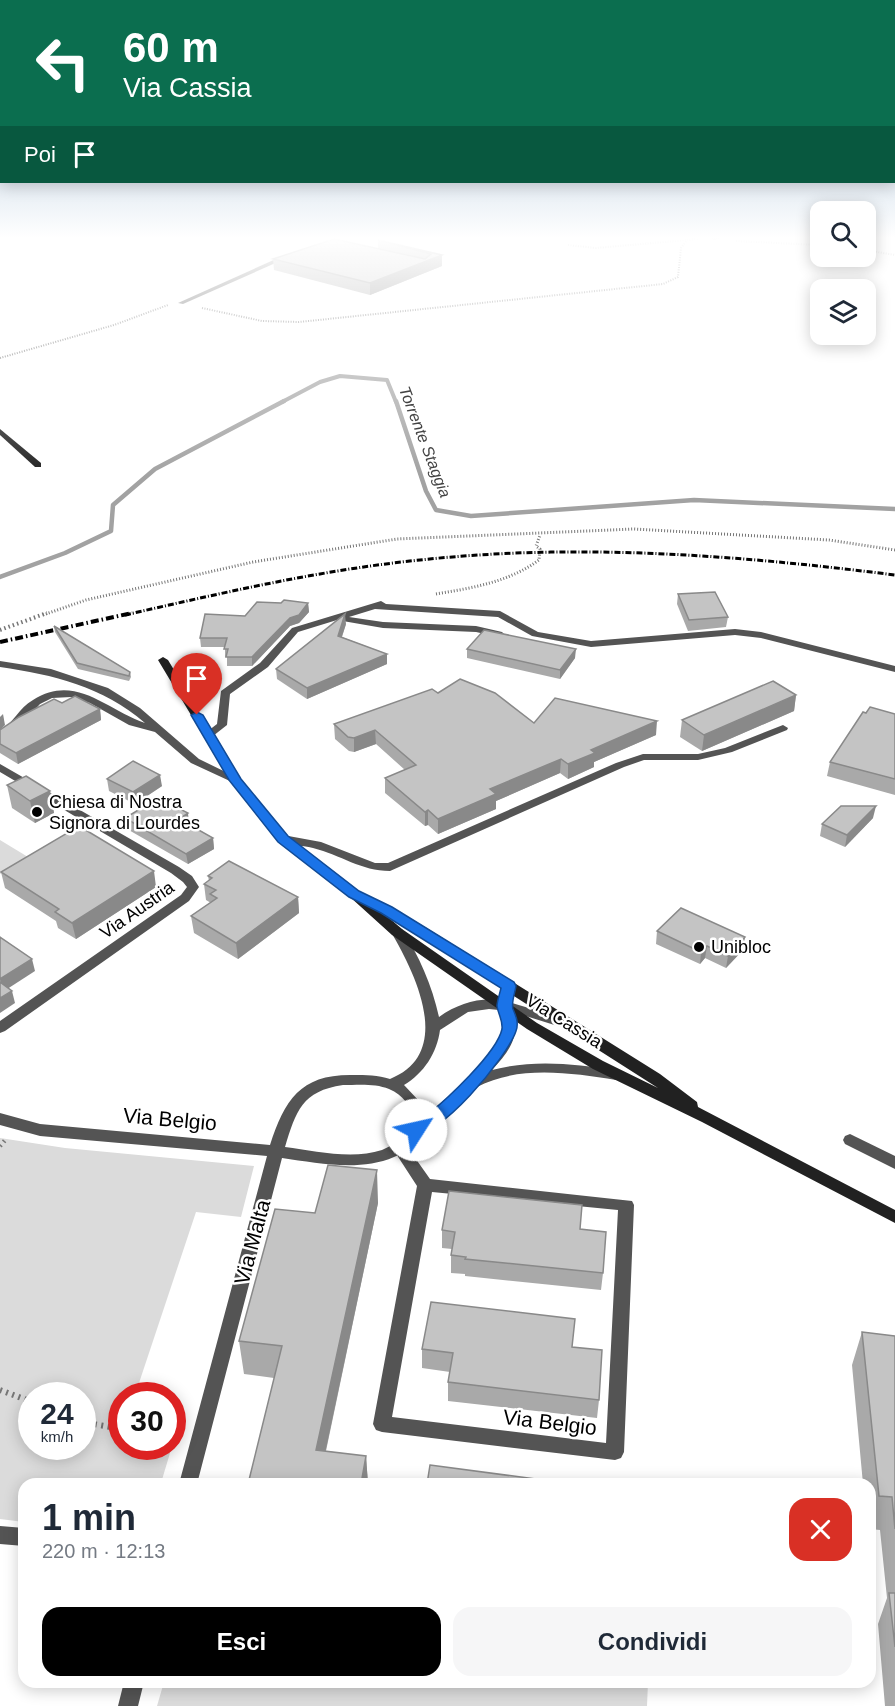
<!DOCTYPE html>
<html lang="it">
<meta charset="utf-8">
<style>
:root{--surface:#fff;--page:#f6f6f7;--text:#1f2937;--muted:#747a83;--accent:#000}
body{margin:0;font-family:Helvetica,sans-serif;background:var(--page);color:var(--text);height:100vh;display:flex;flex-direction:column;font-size:22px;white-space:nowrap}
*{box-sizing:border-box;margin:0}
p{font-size:20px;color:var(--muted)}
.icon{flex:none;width:33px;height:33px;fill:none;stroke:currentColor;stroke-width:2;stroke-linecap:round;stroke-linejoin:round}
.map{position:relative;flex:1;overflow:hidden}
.details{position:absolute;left:18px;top:1478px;width:858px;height:210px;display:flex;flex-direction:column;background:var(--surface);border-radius:18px;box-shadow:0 3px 15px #0003}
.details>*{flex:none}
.banner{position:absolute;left:0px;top:0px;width:896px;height:183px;box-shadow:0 3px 15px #0003;background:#0b6e4f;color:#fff;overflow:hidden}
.buttons{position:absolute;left:810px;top:201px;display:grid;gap:12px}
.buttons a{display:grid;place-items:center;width:66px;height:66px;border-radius:12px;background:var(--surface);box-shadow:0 3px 15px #0003;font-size:30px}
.speed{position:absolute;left:18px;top:1382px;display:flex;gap:12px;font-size:30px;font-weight:700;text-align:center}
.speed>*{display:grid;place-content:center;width:78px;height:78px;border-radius:50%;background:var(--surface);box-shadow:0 3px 15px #0003;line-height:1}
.speed small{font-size:15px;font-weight:400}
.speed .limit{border:9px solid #d22;background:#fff;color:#111}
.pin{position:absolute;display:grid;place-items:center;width:51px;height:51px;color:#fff;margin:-62px -26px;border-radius:50% 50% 50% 0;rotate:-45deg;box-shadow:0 0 6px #0007}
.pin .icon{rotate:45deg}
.me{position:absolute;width:66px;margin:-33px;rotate:55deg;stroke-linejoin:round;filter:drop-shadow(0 0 4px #0008)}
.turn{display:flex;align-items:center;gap:21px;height:126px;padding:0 24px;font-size:27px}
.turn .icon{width:78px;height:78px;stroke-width:2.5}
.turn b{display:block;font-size:42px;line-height:51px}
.then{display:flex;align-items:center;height:57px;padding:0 24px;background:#0003;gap:12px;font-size:22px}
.round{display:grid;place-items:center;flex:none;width:63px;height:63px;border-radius:18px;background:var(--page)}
.overview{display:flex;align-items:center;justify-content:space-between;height:102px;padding:0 24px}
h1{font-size:36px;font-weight:700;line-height:45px}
.button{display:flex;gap:12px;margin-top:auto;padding:12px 24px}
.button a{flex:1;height:69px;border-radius:18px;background:var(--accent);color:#fff;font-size:24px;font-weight:700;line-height:69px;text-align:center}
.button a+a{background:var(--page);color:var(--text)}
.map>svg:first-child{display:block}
.green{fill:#dbdbdb;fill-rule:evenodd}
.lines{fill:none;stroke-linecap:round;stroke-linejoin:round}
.stream-far1{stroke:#a2a2a2;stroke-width:4}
.stream{stroke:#a2a2a2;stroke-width:4.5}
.path-far4{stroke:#767676;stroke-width:2;stroke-dasharray:1 1.5;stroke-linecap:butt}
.path-far3{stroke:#767676;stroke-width:3;stroke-dasharray:1 2;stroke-linecap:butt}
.path-far2{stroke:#767676;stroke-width:4;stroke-dasharray:1.5 3;stroke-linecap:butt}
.path-far1{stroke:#767676;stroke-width:4.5;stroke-dasharray:1.5 4;stroke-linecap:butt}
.path{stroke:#767676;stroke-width:6;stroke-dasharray:2 4.5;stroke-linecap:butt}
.lane{fill:#545454;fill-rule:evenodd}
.street{fill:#545454;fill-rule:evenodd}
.secondary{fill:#212121;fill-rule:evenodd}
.rail-far1{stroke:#000;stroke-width:3;stroke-dasharray:6 2 1 2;stroke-linecap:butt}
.rail{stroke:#000;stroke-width:4;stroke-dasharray:8 3 1.5 3;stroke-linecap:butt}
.wall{fill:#a9a9a9}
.shaded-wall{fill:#898989}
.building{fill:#c4c4c4;stroke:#898989;stroke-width:1.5}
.route{fill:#1a73e8;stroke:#114b97;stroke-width:1.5}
.poi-dot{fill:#000;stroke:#fff;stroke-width:2}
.labels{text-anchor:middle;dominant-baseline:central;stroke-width:5;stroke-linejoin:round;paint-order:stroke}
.far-water-label{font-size:16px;font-style:italic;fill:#434343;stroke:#fff}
.poi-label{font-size:18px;fill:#000;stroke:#fff;text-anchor:start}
.street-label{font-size:18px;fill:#000;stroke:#fff}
.near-street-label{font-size:21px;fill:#000;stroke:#fff}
</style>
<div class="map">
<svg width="895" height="1706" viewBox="0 0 895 1706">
<rect width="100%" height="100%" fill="#fff"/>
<!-- green -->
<g class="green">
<polygon points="0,840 28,857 0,874"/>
<path d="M 0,1138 L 65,1148 L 254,1166 L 241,1217 L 196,1212 L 135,1395 L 122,1395 L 121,1436 L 119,1446 L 170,1453 L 161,1483 L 24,1484 L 24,1522 L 0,1519 ZM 32,1395 L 82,1395 L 82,1446 L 32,1446 Z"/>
<polygon points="164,1682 648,1682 647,1706 157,1706"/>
</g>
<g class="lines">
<!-- stream-far1 -->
<polyline class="stream-far1" points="282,402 320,382 340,376 387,380 396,402"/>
<!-- stream -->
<g class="stream">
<polyline points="396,401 426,491 436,510 471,516 694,500 895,509"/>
<polyline points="0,577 65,553 111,531 113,505 155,469 284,401"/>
</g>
<!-- path-far4 -->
<g class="path-far4">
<polyline points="736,241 820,245"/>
<polyline points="568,245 596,248 686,240"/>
<polyline points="866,250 895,255"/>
<polyline points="202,308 262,321 299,322 663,284 678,277 681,248 687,240 702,238"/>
<polyline points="0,358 114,325 168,305"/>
</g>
<!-- path-far3 -->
<g class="path-far3">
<path d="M 436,594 C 472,588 509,582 539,560 L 540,549 L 536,546 L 540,535"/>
<polyline points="43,615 86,600 253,562 397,539 634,529 829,540 895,550"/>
</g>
<!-- path-far2 -->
<polyline class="path-far2" points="0,630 47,613"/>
<!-- path-far1 -->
<polyline class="path-far1" points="0,1146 7,1138"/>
<!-- path -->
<g class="path">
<polyline points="0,1390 32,1402"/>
<polyline points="82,1422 122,1429"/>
</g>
<!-- lane -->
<g class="lane">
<polygon points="287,254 289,257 183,304 178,303"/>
<polygon points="381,601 386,604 500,611 538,632 591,641 735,629 761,632 895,666 895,672 761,638 735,635 591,647 532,636 498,617 375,609 349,617 383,622 476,626 502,632 504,634 499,637 476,632 383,628 337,620 298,632 268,667 230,694 227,725 213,736 205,736 204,734 217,724 221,691 260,663 292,628"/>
<path d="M 783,725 L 788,728 L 787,730 L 732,752 L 698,760 L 644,760 L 624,767 L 390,871 C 361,871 341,855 313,848 C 302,845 286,846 277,839 L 283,835 L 321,842 L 375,863 L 388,863 L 616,763 L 643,754 L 698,754 L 725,748 Z"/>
<polygon points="850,1134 895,1156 895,1169 845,1144 843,1140 845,1136"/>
<path d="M 401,1143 L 406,1145 L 430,1179 L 632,1201 L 634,1205 L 624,1452 L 621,1458 L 615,1460 L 382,1432 L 376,1430 L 373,1424 L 417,1186 L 393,1149 L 396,1145 ZM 432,1192 L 618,1210 L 606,1443 L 392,1417 Z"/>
</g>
<!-- street -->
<g class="street">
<polygon points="711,237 727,237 713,240"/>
<path d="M 0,661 L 51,669 L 108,688 L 140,708 L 199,759 L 242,780 L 236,783 L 232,782 L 191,763 L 155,732 L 129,725 L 90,703 L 71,697 L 52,698 L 40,704 L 15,731 L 0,740 L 0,732 C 13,723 19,708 33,700 C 76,673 106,710 145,723 C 102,686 54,675 0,667 Z"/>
<polygon points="0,764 179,867 192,876 199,887 189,901 5,1031 0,1033 0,1021 181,895 187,887 183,882 171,873 0,772"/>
<path d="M 397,928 L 402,929 C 419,956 432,985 439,1017 C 458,1004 476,998 499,1000 L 504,983 L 514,983 L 516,986 L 512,1003 L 569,1020 L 571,1023 L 569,1026 L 564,1028 L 513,1012 C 520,1038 509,1051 492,1070 C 534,1059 574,1064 616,1070 L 621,1071 L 623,1075 L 621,1079 L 616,1080 C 571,1073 519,1065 477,1087 C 465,1094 451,1111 440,1120 C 434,1125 427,1129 421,1134 C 412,1143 407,1152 394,1157 C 359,1172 318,1163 282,1158 L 197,1484 L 179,1484 L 267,1156 L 40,1136 L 0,1125 L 0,1113 L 40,1124 L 270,1145 C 285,1099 301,1074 353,1075 C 366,1075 378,1075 390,1079 C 455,1053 415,973 391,932 ZM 489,1009 L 499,1010 C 500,1017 504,1025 502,1033 C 496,1058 445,1100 425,1116 L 420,1102 L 404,1085 C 424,1073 437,1053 440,1030 L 468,1012 ZM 343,1085 C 357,1085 375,1083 389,1089 C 423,1104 413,1138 382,1150 C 352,1160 315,1151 285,1147 C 296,1111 302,1091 343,1085 Z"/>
<polygon points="0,1526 24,1528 24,1546 0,1544"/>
<polygon points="124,1682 144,1682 138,1706 118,1706"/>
</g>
<!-- secondary -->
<g class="secondary">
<polygon points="0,429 41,463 41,467 35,467 0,435"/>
<path d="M 163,657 L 168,660 C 202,716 240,791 287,836 C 310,858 339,874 363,895 L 369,896 L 425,927 L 660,1074 L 697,1102 L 698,1107 L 895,1210 L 895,1223 L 702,1122 L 593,1069 L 527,1029 L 392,935 L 350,897 L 279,842 L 260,819 L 230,780 L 158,660 ZM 389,918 L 415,933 L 658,1088 L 603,1061 L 537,1023 L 402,929 Z"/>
</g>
<!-- rail-far1 -->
<path class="rail-far1" d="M 125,615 C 222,593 320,570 420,560 C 578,543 737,555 895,575"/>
<!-- rail -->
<polyline class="rail" points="0,642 132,613"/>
</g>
<!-- wall -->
<g class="wall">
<polygon points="378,240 442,255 442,266 370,295 274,270 273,259 378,248"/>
<polygon points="678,594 728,617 726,627 688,631 677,604"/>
<polygon points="281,603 308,603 309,612 299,623 290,626 252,666 227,666 227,657 225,657 225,647 201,647 200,638 245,616"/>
<polygon points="346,624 342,637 387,654 387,664 307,699 277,679 276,669"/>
<polygon points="54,626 130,672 131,677 129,681 78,669 55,632"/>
<polygon points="467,649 575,658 560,679 467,658"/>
<polygon points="438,693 534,723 656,735 594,762 594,767 568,779 560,773 496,801 496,809 438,834 428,825 425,826 385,793 385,778 405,770 376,744 354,752 349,751 335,739 334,724"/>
<polygon points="796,695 794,711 702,751 680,737 682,720"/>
<polygon points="62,703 100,709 101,720 18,764 0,753 0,730"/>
<polygon points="866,713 895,714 895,795 827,776 830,762"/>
<polygon points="107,779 162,786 135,804 109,791"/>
<polygon points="7,785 50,791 54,813 35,823 12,808"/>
<polygon points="188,813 188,824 213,838 214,849 188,864 127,829 125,818"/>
<polygon points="873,818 845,847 820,836 822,824"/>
<polygon points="1,872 156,887 76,939 58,928 56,921 5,888"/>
<polygon points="208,876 298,897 299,913 238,959 194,933 191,916 211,903 206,900 204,884 209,881"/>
<polygon points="657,931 743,950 726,968 705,958 700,964 656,944"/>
<polygon points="378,1203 326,1451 366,1456 368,1484 248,1484 274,1378 244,1374 239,1341 315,1213"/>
<polygon points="580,1229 603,1273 601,1290 465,1276 465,1274 451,1273 451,1255 452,1249 442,1248 442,1230"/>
<polygon points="862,1332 895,1336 895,1706 885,1706 878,1624 887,1598 880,1530 870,1529 870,1484 863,1484 852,1365"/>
<polygon points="572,1347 599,1400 597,1418 448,1401 448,1382 450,1372 422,1368 422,1349"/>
</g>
<!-- shaded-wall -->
<g class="shaded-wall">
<polygon points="442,255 442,266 370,295 370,283"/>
<polygon points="308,603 309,612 299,623 290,626 252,666 252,657 290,618"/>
<polygon points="345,614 346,624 339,645 338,636"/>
<polygon points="576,649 575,658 560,679 560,670"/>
<polygon points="387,654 387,664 307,699 307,688"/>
<polygon points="796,695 794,711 702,751 704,735"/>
<polygon points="100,709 101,720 18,764 16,753"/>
<polygon points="3,714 5,725 0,730 0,717"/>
<polygon points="657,721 656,735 594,762 594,767 568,779 568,764 591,750"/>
<polygon points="375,730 376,744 354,752 354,738"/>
<polygon points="561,759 560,773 496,801 496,809 438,834 438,819 490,789"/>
<polygon points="160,775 162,786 135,804 133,792"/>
<polygon points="50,791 54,813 35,823 30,801"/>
<polygon points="876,806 873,818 845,847 847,835"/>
<polygon points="428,810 428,825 425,826 425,812"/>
<polygon points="188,813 189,824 180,829 179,819"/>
<polygon points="213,838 214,849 188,864 186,854"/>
<polygon points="154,871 156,887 76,939 72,923"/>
<polygon points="298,897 299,913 238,959 236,943"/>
<polygon points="745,937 743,950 726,968 728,956"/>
<polygon points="707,946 705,958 700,964 701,952"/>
<polygon points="32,959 35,971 1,993 0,979"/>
<polygon points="12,991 15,1003 0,1013 0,998"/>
<polygon points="377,1170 378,1203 319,1482 316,1450"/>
<polygon points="366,1456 368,1484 361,1484"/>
</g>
<!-- building -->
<g class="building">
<polygon points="334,239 425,259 431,254 378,240 442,255 370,283 273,259"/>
<polygon points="715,592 728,617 689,620 678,594"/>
<polygon points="284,600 308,603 299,615 290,618 252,657 226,657 228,649 224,649 227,638 200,638 205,614 245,616 257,602 281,603"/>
<polygon points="345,614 338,636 387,654 307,688 276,669"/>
<polygon points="54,626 130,672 129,676 77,663"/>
<polygon points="484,630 576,649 560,670 467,649"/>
<polygon points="460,679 495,693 534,723 555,698 657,721 591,750 595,753 568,764 561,759 490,789 496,794 438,819 428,810 425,812 385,778 416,765 375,730 354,738 348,737 334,724 432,689 438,693"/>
<polygon points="773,681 796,695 704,735 682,720"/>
<polygon points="75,696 100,709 16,753 0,744 0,730 19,717 54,699 62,703"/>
<polygon points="870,707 895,714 895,779 830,762 863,712 866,713"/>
<polygon points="133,761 160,775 133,792 107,779"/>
<polygon points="26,776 50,791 30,801 7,785"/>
<polygon points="158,798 188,813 179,819 213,838 186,854 125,818"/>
<polygon points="841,806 876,806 847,835 822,824"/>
<polygon points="79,826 154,871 72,923 55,912 59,909 1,872"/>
<polygon points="229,861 298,897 236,943 191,916 217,898 210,894 216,890 204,884 212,878 208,876"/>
<polygon points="681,908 745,937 728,956 707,946 701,952 657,931"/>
<polygon points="0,937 32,959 0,979"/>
<polygon points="0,982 12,991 0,998"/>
<polygon points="328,1165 377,1170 316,1450 366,1456 361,1484 248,1484 282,1346 239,1341 275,1209 315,1213"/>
<polygon points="449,1191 582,1205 580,1229 606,1232 603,1273 465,1259 466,1257 451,1255 455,1232 442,1230"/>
<polygon points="431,1302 575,1319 572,1347 602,1350 599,1400 448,1382 453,1353 422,1349"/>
<polygon points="862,1332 895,1336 895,1529 892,1497 879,1496"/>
<polygon points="430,1465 573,1484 427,1484"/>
<polygon points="889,1593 895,1593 895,1647"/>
</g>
<!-- sky -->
<linearGradient id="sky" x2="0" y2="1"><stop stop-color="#8cadcc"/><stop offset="0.5" stop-color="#fff"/><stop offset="1" stop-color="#fff" stop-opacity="0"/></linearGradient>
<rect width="895" height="476" fill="url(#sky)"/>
<!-- route -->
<path class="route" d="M 197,712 L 203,715 L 241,779 L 288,836 L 359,891 L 392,907 L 514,982 L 516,986 C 515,993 511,1003 513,1009 C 516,1016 519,1023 516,1031 C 508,1056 437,1143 410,1134 L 408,1130 C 412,1122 419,1121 426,1116 C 446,1100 497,1053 502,1029 C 503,1020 498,1014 497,1006 C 497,1001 500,993 501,988 L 381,913 L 349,897 L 278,842 L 229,780 L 191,715 Z"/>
<!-- markers -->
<g class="poi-dot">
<circle cx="37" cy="812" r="6"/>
<circle cx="699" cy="947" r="6"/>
</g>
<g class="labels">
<!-- far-water labels -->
<g class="far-water-label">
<text transform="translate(425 442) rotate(69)">Torrente Staggia</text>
</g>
<!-- poi labels -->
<g class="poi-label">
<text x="49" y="802">Chiesa di Nostra<tspan x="49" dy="21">Signora di Lourdes</tspan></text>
<text x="711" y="947">Unibloc</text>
</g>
<!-- street labels -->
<g class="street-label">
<text transform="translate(137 910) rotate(-35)">Via Austria</text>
<text transform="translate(564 1021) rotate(32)">Via Cassia</text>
</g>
<!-- near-street labels -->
<g class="near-street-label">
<text transform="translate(170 1119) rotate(5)">Via Belgio</text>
<text transform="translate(252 1242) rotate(-75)">Via Malta</text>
<text transform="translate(550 1422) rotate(7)">Via Belgio</text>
</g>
</g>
</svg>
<div class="buttons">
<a><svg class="icon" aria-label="search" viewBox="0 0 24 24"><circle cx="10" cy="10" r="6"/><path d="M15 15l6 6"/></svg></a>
<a><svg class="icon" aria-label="layers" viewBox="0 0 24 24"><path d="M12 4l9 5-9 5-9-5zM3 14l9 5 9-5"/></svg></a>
</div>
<div class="speed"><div>24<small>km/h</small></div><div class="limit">30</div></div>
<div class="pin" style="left:197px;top:715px;background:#d93025"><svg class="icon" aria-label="arrive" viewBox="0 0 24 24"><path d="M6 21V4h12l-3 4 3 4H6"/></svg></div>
<svg class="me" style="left:416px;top:1130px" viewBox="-20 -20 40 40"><circle r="19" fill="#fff"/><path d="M0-13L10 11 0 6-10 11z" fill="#1a73e8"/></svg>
<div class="banner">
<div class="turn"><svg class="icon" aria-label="left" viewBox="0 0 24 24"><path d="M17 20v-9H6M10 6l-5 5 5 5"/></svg><div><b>60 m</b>Via Cassia</div></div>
<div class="then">Poi<svg class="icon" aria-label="arrive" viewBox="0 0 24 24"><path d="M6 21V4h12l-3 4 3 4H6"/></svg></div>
</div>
<section class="details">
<div class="overview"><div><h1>1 min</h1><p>220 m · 12:13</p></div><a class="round" style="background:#d93025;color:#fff"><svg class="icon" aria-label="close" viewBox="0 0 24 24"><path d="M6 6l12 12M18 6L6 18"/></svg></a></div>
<div class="button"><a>Esci</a><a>Condividi</a></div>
</section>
</div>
